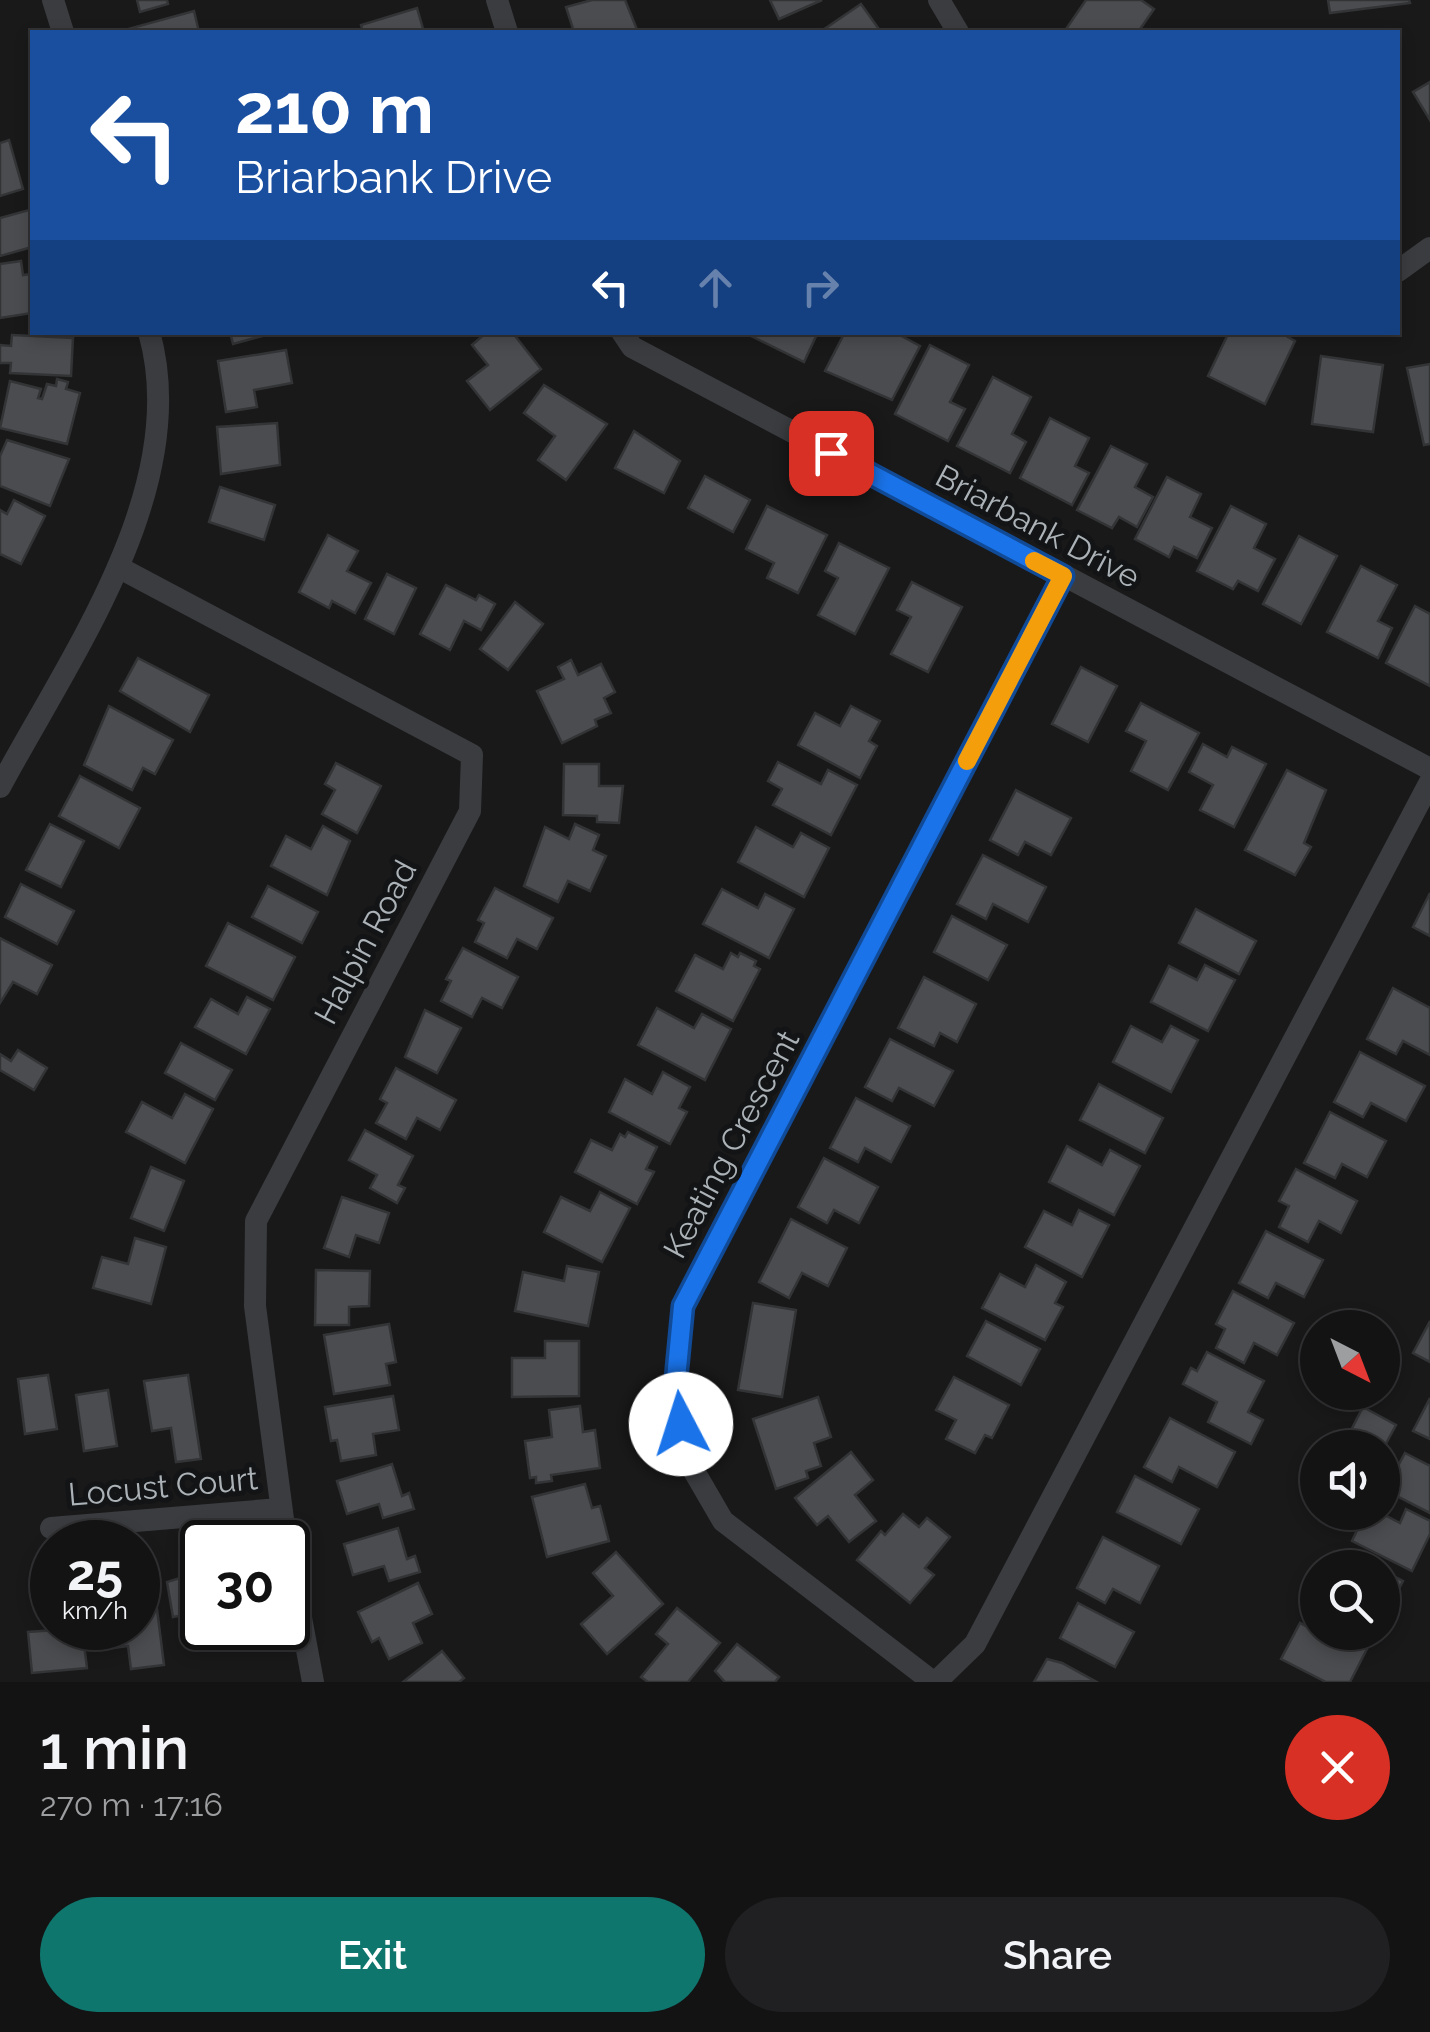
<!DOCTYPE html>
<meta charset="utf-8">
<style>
:root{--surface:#131314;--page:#202022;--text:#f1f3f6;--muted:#9d9ea0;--line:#323234;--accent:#0f766e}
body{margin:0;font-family:Raleway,sans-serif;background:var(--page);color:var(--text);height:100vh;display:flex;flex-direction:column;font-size:38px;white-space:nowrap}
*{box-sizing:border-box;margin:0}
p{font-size:32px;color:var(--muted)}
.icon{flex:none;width:55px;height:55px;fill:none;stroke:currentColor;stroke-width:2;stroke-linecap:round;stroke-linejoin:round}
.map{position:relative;height:1682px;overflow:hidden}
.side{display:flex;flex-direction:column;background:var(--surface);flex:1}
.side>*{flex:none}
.hud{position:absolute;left:30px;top:30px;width:1370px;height:305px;border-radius:0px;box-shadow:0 5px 15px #0003,0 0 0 2px var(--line);background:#1a4fa0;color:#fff;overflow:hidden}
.needle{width:65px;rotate:138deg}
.buttons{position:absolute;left:1300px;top:1310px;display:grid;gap:20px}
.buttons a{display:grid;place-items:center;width:100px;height:100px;border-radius:50%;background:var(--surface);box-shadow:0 5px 15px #0003,0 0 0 2px var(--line);font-size:50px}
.speed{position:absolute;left:30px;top:1520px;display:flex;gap:20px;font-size:50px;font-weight:700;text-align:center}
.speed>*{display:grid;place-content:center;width:130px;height:130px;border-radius:50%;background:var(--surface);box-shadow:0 5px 15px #0003,0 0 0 2px var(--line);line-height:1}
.speed small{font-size:25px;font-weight:400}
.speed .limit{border:5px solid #111;border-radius:15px;background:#fff;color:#111}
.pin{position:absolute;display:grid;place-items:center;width:85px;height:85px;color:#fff;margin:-42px;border-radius:20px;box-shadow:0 5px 15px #0006}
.me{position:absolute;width:110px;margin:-55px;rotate:355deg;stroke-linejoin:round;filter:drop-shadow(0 0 8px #0008)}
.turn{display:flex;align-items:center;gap:35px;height:210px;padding:0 40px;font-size:45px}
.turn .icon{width:130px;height:130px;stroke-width:2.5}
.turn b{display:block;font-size:70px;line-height:85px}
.lanes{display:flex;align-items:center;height:95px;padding:0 40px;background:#0003;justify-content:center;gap:50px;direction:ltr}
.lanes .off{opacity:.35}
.round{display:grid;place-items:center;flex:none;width:105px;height:105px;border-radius:52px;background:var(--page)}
.overview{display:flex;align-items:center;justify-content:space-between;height:170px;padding:0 40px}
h1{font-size:60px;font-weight:600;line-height:75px}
.button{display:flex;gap:20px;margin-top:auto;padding:20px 40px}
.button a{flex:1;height:115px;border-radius:60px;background:var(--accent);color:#fff;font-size:40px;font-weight:600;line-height:115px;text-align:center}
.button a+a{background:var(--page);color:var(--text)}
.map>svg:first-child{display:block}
.building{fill:#4b4c4f;stroke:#333436;stroke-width:2.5}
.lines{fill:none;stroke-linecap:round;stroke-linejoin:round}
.street{stroke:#3a3c3f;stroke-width:22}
.route-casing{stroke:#114b97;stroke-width:25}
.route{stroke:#1a73e8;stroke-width:18}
.slow{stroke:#f59e0b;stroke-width:18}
.labels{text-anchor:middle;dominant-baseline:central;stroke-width:10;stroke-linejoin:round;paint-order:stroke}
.street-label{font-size:32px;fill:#acb3b8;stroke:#131415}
</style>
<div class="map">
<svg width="1430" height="1682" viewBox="0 0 1430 1682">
<rect width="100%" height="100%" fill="#19191a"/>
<!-- building -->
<g class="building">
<polygon points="137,0 167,0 168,4 140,12"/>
<polygon points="592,0 625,0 638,32 574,32 566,7"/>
<polygon points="770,0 822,0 779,19"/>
<polygon points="1086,0 1141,0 1154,9 1138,32 1064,32"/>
<polygon points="1328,0 1409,0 1410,3 1330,13"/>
<polygon points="861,4 881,32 820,32"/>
<polygon points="417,8 424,32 363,32 361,25"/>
<polygon points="194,11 199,32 129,32 128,29"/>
<polygon points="1430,82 1430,120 1413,92"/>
<polygon points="9,140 23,189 0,196 0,143"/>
<polygon points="29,210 32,247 0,256 0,218"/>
<polygon points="21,261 23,275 32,274 32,313 0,318 0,264"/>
<polygon points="230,332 261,332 262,336 233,344"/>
<polygon points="487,332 512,332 541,369 490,410 467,381 488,365 472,345"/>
<polygon points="753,332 818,332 804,362 751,336"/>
<polygon points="845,332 894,332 920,346 892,400 825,371"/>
<polygon points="1229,332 1279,332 1295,341 1265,404 1208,376"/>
<polygon points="12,335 73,338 71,376 10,373 11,363 0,363 0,345 11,346"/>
<polygon points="930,345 969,365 950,402 965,409 948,441 895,414"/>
<polygon points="286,350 292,383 254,390 257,407 226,412 218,361"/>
<polygon points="1321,356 1383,365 1373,432 1312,424"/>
<polygon points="1430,364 1430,444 1424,445 1407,368"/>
<polygon points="993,377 1031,397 1012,434 1026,442 1010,473 957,446"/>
<polygon points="57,379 68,382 66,389 80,393 67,444 0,428 10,381 41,389 38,398 42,399 47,384 56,386"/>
<polygon points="544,385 607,424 566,480 538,460 555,436 524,413"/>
<polygon points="1050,418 1089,438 1075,466 1089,473 1072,505 1020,478"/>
<polygon points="277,423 280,465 221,474 217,427"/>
<polygon points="634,431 680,461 664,493 615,468"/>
<polygon points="7,440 69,459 50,506 0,486 0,456"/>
<polygon points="1111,446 1147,464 1135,487 1153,497 1137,527 1119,517 1112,528 1077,510"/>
<polygon points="705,476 750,500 733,532 688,508"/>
<polygon points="1167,477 1201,494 1190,517 1212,528 1197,558 1174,547 1169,557 1135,539"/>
<polygon points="220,487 275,505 264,540 209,522"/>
<polygon points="14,500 45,516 21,564 0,554 0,510 7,514"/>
<polygon points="767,506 827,535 798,593 767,578 774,563 746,549"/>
<polygon points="1231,506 1266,524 1254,548 1275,559 1258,591 1238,581 1233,589 1197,571"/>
<polygon points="328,535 358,551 347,571 371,583 355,613 332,601 329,608 299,592"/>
<polygon points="1299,536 1337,556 1301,624 1263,604"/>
<polygon points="839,543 889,568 855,634 818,615 838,578 825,571"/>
<polygon points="1361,566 1397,585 1378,621 1392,628 1378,658 1327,632"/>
<polygon points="387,574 416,588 394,634 365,619"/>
<polygon points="912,582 962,607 928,672 891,654 911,617 897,610"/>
<polygon points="446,585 476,600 479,595 495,604 481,630 464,621 450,650 420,634"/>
<polygon points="515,602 543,624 508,670 480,649"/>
<polygon points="1415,606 1430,614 1430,686 1386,663"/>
<polygon points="138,658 209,695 190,732 120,691"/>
<polygon points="571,660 578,675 601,664 615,692 604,698 611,713 595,720 597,726 562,743 537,691 564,679 558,667"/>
<polygon points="1081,667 1117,686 1088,742 1052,724"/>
<polygon points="1141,703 1199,733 1168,790 1131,771 1146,741 1126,731"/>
<polygon points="109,706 173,740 155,774 143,768 132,790 84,765"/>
<polygon points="851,706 880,721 869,741 877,746 860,778 798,745 815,713 840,726"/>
<polygon points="1203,744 1227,757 1232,747 1266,764 1234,827 1200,810 1213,785 1189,772"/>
<polygon points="778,762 821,784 828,770 857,785 831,835 773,805 782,789 768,781"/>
<polygon points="336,763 381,786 357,833 322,814 335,790 325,784"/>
<polygon points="564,764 599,764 599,786 623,786 619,823 597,822 597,816 563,815"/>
<polygon points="1287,770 1326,790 1304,843 1311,847 1295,875 1245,850"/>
<polygon points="80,776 140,808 119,848 59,816"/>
<polygon points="1016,790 1071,818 1051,855 1025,842 1018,855 990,840"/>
<polygon points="50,824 84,841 61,887 26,870"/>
<polygon points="575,824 599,835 593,850 606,856 590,891 568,881 558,902 524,886 545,827 569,839"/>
<polygon points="323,826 350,841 327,895 271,866 286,836 311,849"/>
<polygon points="756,827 793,847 801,833 829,848 804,897 738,862"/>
<polygon points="983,855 1046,887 1028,922 993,904 986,919 957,904"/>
<polygon points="21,884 74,911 57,944 5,917"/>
<polygon points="268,886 318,912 302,943 252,917"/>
<polygon points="495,888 553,918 537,949 517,939 507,958 475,942 484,923 478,920"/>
<polygon points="722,889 758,908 765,894 794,909 769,958 703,924"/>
<polygon points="1430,893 1430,936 1413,927"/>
<polygon points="1196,909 1256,941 1239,974 1179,943"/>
<polygon points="952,916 1007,945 988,980 934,952"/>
<polygon points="228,923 295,957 273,1000 206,966"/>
<polygon points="0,938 52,965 37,994 13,982 0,1003"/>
<polygon points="463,948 518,977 502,1008 482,998 472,1017 441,1001 451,981 446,979"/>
<polygon points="731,953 738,957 740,953 756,961 754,966 760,969 733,1021 676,991 695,955 723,969"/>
<polygon points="1205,965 1235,980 1208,1031 1151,1002 1169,966 1197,980"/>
<polygon points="924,977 976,1004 957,1042 940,1033 934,1046 898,1028"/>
<polygon points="1393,988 1430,1008 1430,1055 1403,1041 1396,1054 1367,1039"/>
<polygon points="247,997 270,1009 246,1054 195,1027 211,999 238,1014"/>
<polygon points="657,1008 694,1028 702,1014 731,1029 705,1080 638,1045"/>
<polygon points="425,1010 461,1028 437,1073 405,1057"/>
<polygon points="1131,1026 1162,1042 1171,1026 1198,1040 1171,1092 1113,1062"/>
<polygon points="890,1039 953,1071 934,1106 899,1088 892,1101 865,1087"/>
<polygon points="181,1043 232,1070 215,1100 165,1073"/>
<polygon points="18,1050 47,1068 34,1090 0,1070 0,1054 11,1061"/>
<polygon points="1360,1052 1425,1086 1406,1121 1371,1103 1363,1117 1334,1102"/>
<polygon points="396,1068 456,1100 440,1130 417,1118 406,1139 376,1123 387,1103 380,1099"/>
<polygon points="663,1072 690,1087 679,1108 687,1112 670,1144 609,1112 625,1079 652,1094"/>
<polygon points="1099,1084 1163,1118 1145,1153 1080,1120"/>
<polygon points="185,1094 213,1109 185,1163 126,1132 142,1102 172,1118"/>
<polygon points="856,1098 910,1126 891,1162 865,1148 858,1162 830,1148"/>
<polygon points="1330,1112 1386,1141 1367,1177 1342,1164 1335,1178 1304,1163"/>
<polygon points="365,1130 413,1156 398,1185 405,1188 397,1203 370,1188 377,1175 349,1160"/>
<polygon points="628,1132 657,1147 646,1169 654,1172 637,1204 575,1172 591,1140 612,1150 620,1134 625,1137"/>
<polygon points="1067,1146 1102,1165 1110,1150 1140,1166 1114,1215 1049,1182"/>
<polygon points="824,1158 878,1187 859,1223 834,1210 827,1223 798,1207"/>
<polygon points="151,1167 184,1181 164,1231 131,1218"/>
<polygon points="1296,1169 1357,1201 1341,1233 1319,1221 1308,1242 1279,1227 1289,1206 1279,1201"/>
<polygon points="600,1192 630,1208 602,1262 544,1232 561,1197 590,1211"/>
<polygon points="342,1197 389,1213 379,1243 356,1235 349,1257 324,1248"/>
<polygon points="1079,1210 1109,1225 1082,1277 1025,1247 1044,1211 1072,1225"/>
<polygon points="791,1219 847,1248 828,1286 802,1273 789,1298 759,1282"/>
<polygon points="1266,1231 1323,1260 1304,1297 1276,1283 1268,1298 1239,1283"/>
<polygon points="135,1238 166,1247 151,1304 93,1288 102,1257 128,1264"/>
<polygon points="1036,1265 1066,1282 1055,1303 1063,1307 1045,1340 982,1308 1000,1274 1025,1287"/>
<polygon points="567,1266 599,1272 588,1326 515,1311 523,1272 564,1281"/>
<polygon points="316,1270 370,1271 369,1306 349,1307 349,1325 315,1325"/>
<polygon points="1233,1291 1294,1323 1277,1355 1254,1343 1244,1363 1216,1348 1225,1329 1216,1324"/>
<polygon points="753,1303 796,1310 782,1397 738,1390"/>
<polygon points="986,1321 1040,1349 1021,1385 967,1356"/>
<polygon points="1430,1321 1430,1362 1413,1353"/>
<polygon points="389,1324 396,1362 386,1364 390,1385 334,1394 324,1335"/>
<polygon points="545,1341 579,1341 579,1396 512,1397 512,1358 545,1358"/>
<polygon points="1207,1352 1264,1381 1248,1412 1263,1420 1251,1444 1208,1422 1217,1402 1183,1384 1191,1368 1197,1371"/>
<polygon points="48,1375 57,1429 25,1434 18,1379"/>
<polygon points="188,1375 201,1459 176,1462 171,1428 152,1431 144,1381"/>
<polygon points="954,1377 1009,1405 992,1438 985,1435 975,1453 946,1439 956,1420 936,1410"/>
<polygon points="108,1390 117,1446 84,1451 76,1395"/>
<polygon points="393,1396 399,1430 373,1434 376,1455 341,1461 337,1440 331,1441 325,1407"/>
<polygon points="818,1397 831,1437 814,1443 821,1466 806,1471 808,1478 776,1489 753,1419"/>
<polygon points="1430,1398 1430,1439 1413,1431"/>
<polygon points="580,1406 583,1432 595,1430 600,1468 551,1475 552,1481 536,1483 536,1477 530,1478 525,1441 552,1437 549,1410"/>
<polygon points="1363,1407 1396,1425 1382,1451 1347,1438"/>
<polygon points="1170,1418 1235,1452 1217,1487 1179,1467 1172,1482 1144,1467"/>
<polygon points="851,1452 873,1480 855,1495 876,1521 849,1542 828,1516 817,1525 795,1498"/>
<polygon points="1405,1453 1430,1466 1430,1513 1385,1490"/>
<polygon points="392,1464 402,1496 409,1493 414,1509 383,1518 379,1504 347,1514 337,1481"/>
<polygon points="1135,1476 1199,1509 1181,1544 1117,1512"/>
<polygon points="585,1484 592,1508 600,1506 609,1541 547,1557 532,1497"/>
<polygon points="1406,1509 1430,1521 1430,1534 1412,1571 1352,1541 1360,1524 1348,1518 1351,1512 1379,1512 1400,1523"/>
<polygon points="903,1514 919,1527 927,1518 950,1537 925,1568 934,1575 910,1603 857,1560 881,1531 885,1535"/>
<polygon points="398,1528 407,1559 415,1556 420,1572 389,1581 384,1566 353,1575 344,1544"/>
<polygon points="1103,1537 1159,1566 1140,1603 1113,1589 1105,1603 1077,1588"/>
<polygon points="616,1552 663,1604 607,1654 581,1624 613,1596 593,1573"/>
<polygon points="1382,1570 1403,1581 1382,1621"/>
<polygon points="202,1571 202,1628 234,1628 235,1635 199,1641 195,1613 173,1617 167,1582"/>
<polygon points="418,1583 432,1614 413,1623 422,1643 389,1659 379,1638 372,1642 358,1612"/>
<polygon points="156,1601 164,1665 131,1669 128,1646 104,1649 101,1628 138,1628 138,1603"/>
<polygon points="1078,1603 1134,1632 1115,1667 1060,1638"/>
<polygon points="677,1608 720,1643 688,1682 648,1682 641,1677 668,1644 656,1634"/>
<polygon points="1300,1623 1329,1637 1331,1632 1356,1632 1371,1641 1350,1682 1326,1682 1281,1659"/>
<polygon points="82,1628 87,1668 32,1673 28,1632"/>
<polygon points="737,1644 779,1677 775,1682 725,1682 715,1671"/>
<polygon points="442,1651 464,1678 459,1682 403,1682"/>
<polygon points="1047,1659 1062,1663 1095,1681 1034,1682"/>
</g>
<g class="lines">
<!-- street -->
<g class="street">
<polyline points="53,0 63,32"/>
<polyline points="497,0 507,32"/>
<polyline points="939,0 958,32"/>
<polyline points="1398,271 1430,248"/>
<polyline points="622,332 632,347 1430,769"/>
<polyline points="118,567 472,755 470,811 256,1221 255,1306 286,1542"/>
<path d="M 0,787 C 70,656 193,487 149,332"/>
<polyline points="51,1528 280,1509"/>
<polyline points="288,1548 313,1682"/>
<polyline points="933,1682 723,1521 687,1459 675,1389 683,1306 1063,577"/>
<polyline points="936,1682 975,1644 1430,782"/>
</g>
</g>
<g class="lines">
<!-- route casing -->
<g class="route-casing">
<polyline id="route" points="681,1424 675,1389 683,1306 1063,576 831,453"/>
</g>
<!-- route -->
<use href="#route" class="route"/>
<!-- slow -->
<polyline class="slow" points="967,761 1063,576 1034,561"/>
</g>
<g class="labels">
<!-- street labels -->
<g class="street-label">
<text transform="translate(1038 526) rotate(28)">Briarbank Drive</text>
<text transform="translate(365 942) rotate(-62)">Halpin Road</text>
<text transform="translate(731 1144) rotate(-62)">Keating Crescent</text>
<text transform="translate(163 1486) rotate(-5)">Locust Court</text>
</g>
</g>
</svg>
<div class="buttons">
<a><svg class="needle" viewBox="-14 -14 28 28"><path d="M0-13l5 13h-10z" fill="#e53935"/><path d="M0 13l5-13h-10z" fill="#9d9ea0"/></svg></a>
<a><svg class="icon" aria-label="sound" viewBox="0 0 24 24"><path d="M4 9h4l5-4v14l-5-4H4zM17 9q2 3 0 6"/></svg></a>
<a><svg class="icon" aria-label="search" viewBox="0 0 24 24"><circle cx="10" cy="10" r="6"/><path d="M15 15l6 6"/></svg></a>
</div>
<div class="speed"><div>25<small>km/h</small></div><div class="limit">30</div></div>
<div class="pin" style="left:831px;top:453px;background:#d93025"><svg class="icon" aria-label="arrive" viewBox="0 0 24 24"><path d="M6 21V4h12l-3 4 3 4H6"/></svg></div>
<svg class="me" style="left:681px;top:1424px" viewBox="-20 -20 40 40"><circle r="19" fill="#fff"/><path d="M0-13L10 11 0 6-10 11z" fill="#1a73e8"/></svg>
<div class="hud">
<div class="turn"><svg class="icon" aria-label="left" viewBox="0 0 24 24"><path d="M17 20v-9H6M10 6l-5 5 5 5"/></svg><div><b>210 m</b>Briarbank Drive</div></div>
<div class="lanes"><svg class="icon" aria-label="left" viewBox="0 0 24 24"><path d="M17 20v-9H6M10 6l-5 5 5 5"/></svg><svg class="icon off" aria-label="ahead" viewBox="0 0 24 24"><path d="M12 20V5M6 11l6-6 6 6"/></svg><svg class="icon off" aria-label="right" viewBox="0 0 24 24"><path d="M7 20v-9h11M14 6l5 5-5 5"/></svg></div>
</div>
</div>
<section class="side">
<div class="overview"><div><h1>1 min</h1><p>270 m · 17:16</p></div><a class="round" style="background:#d93025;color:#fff"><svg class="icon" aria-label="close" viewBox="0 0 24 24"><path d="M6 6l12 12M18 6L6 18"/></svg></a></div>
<div class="button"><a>Exit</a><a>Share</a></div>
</section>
